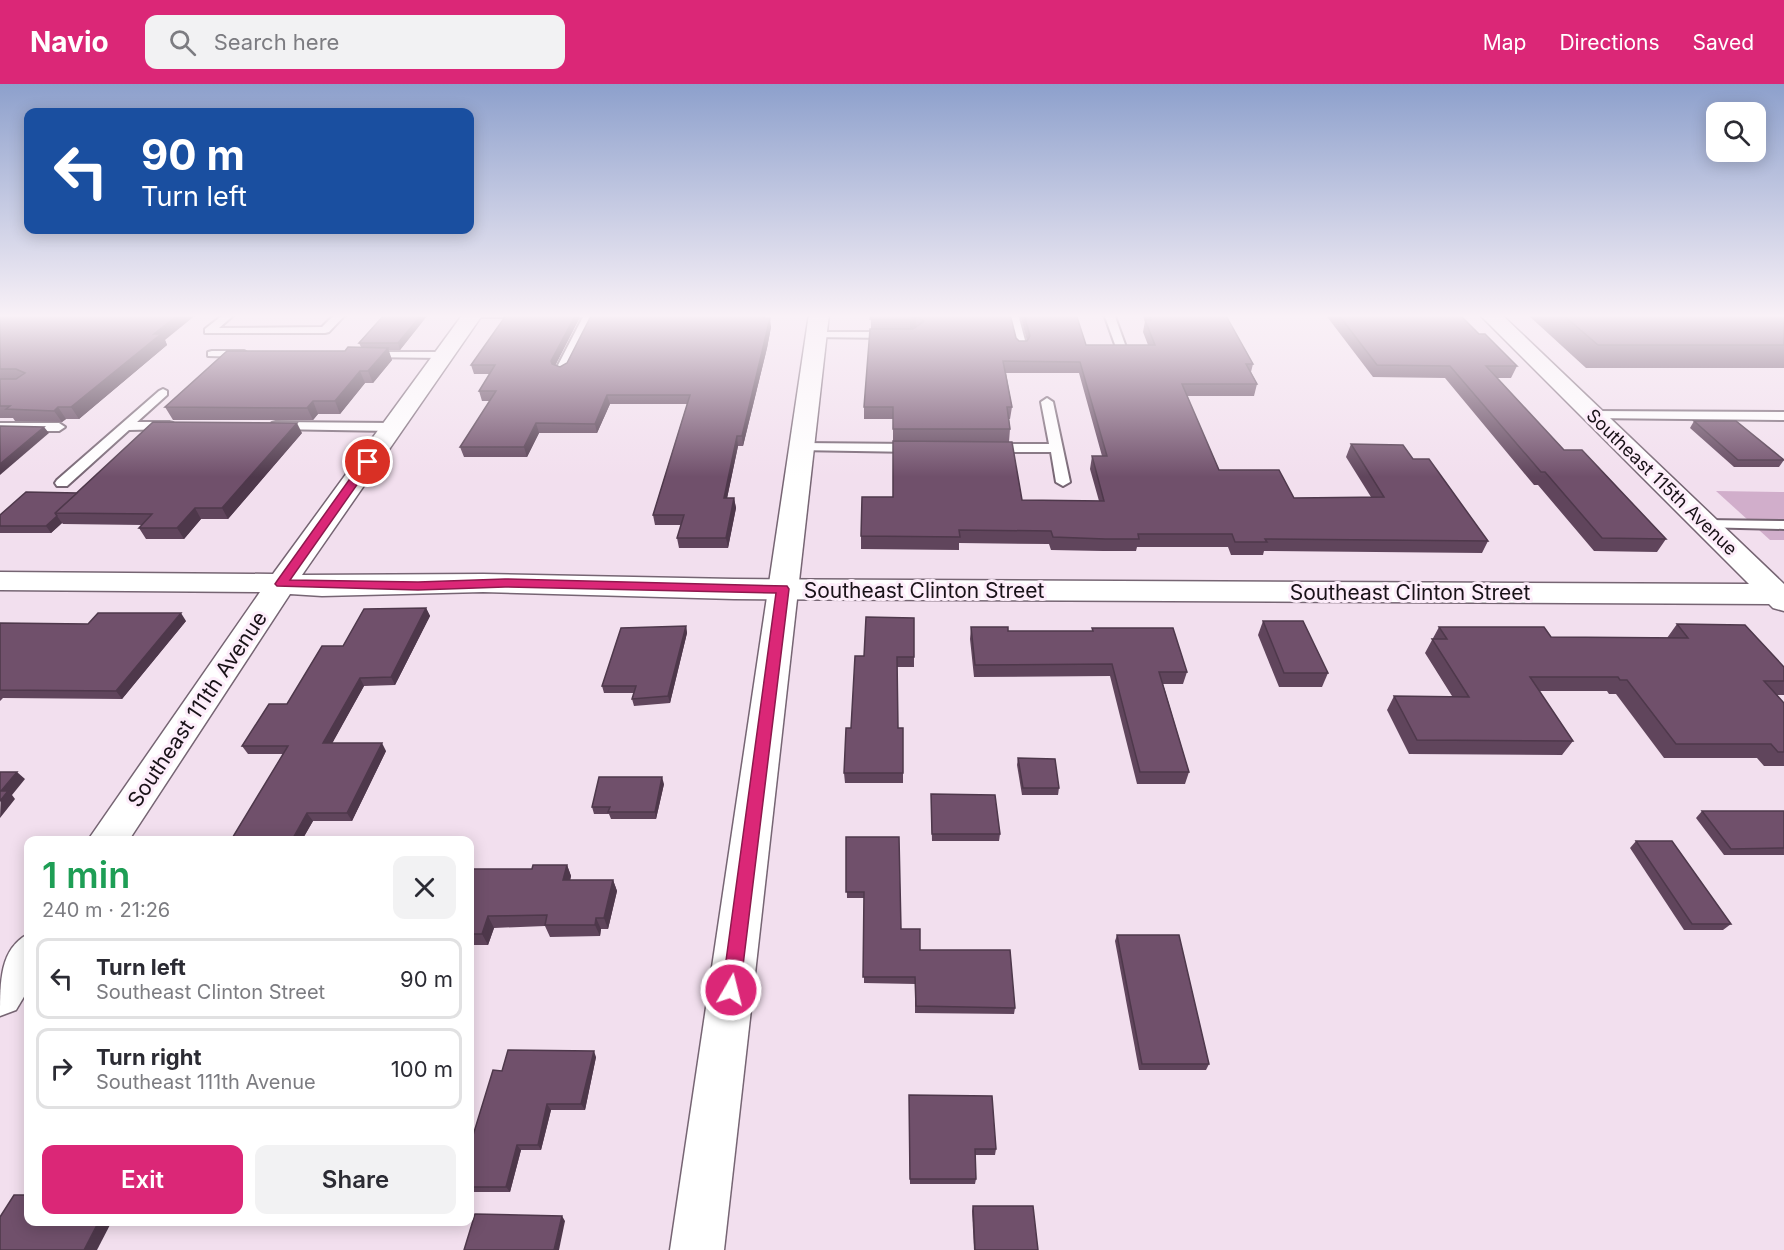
<!DOCTYPE html>
<meta charset="utf-8">
<style>
:root{--surface:#fff;--page:#f2f2f3;--text:#2b2b33;--muted:#7c7c81;--line:#e1e1e2;--accent:#db2777}
body{margin:0;font-family:Inter,sans-serif;background:var(--page);color:var(--text);height:100vh;display:flex;flex-direction:column;font-size:22px;white-space:nowrap}
*{box-sizing:border-box;margin:0}
p{font-size:20px;color:var(--muted)}
.icon{flex:none;width:33px;height:33px;fill:none;stroke:currentColor;stroke-width:2;stroke-linecap:round;stroke-linejoin:round}
.map{position:relative;flex:1;overflow:hidden}
.drawer{position:absolute;left:24px;top:752px;width:450px;height:390px;display:flex;flex-direction:column;background:var(--surface);border-radius:12px;box-shadow:0 3px 15px #0003}
.drawer>*{flex:none}
.hud{position:absolute;left:24px;top:24px;width:450px;height:126px;border-radius:12px;box-shadow:0 3px 15px #0003;background:#1a4fa0;color:#fff;overflow:hidden}
.tools{position:absolute;left:1706px;top:18px;display:grid;gap:12px}
.tools a{display:grid;place-items:center;width:60px;height:60px;border-radius:12px;background:var(--surface);box-shadow:0 3px 15px #0003;font-size:30px}
.pin{position:absolute;display:grid;place-items:center;width:51px;height:51px;color:#fff;margin:-26px;border:3px solid #fff;border-radius:50%;box-shadow:0 2px 6px #0007}
.me{position:absolute;width:66px;margin:-33px;rotate:8deg;stroke-linejoin:round;filter:drop-shadow(0 0 4px #0008)}
.turn{display:flex;align-items:center;gap:21px;height:126px;padding:0 18px;font-size:27px}
.turn .icon{width:78px;height:78px;stroke-width:2.5}
.turn b{display:block;font-size:42px;line-height:51px}
.round{display:grid;place-items:center;flex:none;width:63px;height:63px;border-radius:12px;background:var(--page)}
.head{display:flex;align-items:center;justify-content:space-between;height:102px;padding:0 18px}
h1{font-size:36px;font-weight:600;line-height:45px;color:#1e9e55}
.button{display:flex;gap:12px;margin-top:auto;padding:12px 18px}
.button a{flex:1;height:69px;border-radius:12px;background:var(--accent);color:#fff;font-size:24px;font-weight:600;line-height:69px;text-align:center}
.button a+a{background:var(--page);color:var(--text)}
ul{padding:0;list-style:none}
li{display:flex;align-items:center;gap:18px;height:81px;margin:0 12px 9px;padding:0 6px;border:3px solid var(--line);border-radius:12px}
li div{flex:1}
li b{display:block;font-size:22px}
li em{font-style:normal}
header{display:flex;align-items:center;gap:36px;box-sizing:border-box;height:84px;padding:0 30px;background:var(--accent);color:#fff}
header strong{font-size:28px}
nav{display:flex;gap:33px;margin-inline-start:auto;font-size:21px}
.search{width:420px;height:54px;background:var(--page);display:flex;align-items:center;gap:15px;box-sizing:border-box;padding:0 21px;border-radius:12px;color:var(--muted);font-size:22px}
.map>svg:first-child{display:block}
.green{fill:#d1aecb}
.lines{fill:none;stroke-linecap:round;stroke-linejoin:round}
.lane-casing{stroke:#766573;stroke-width:4}
.street-casing{stroke:#766573;stroke-width:3}
.secondary-casing{stroke:#766573;stroke-width:3}
.lane{fill:#fff;fill-rule:evenodd}
.street{fill:#fff;fill-rule:evenodd}
.secondary{fill:#fff;fill-rule:evenodd}
.wall{fill:#60455c}
.shaded-wall{fill:#4e384b}
.building{fill:#70506b;stroke:#4e384b;stroke-width:1.5}
.route{fill:#db2777;stroke:#8e194d;stroke-width:1.5}
.labels{text-anchor:middle;dominant-baseline:central;stroke-width:6;stroke-linejoin:round;paint-order:stroke}
.far-street-label{font-size:18px;fill:#191218;stroke:#fdedfa}
.street-label{font-size:21px;fill:#191218;stroke:#fdedfa}
</style>
<header>
<strong>Navio</strong>
<div class="search"><svg class="icon" aria-label="search" viewBox="0 0 24 24"><circle cx="10" cy="10" r="6"/><path d="M15 15l6 6"/></svg>Search here</div>
<nav><a>Map</a><a>Directions</a><a>Saved</a></nav>
</header>
<div class="map">
<svg width="1784" height="1166" viewBox="0 0 1784 1166">
<rect width="100%" height="100%" fill="#f2dfee"/>
<!-- green -->
<polygon class="green" points="1716,407 1784,408 1784,456 1770,456"/>
<g class="lines">
<!-- lane casing -->
<g class="lane-casing">
<g id="lane">
<polygon points="224,230 235,230 219,244 322,243 335,230 346,230 329,248 325,249 205,249 205,245"/>
<polygon points="468,230 534,230 529,233 473,233"/>
<polygon points="553,230 618,230 613,233 594,233 567,287 561,290 555,287 583,233 558,233"/>
<polygon points="1008,230 1018,230 1027,264 1026,266 1018,266 1017,264"/>
<polygon points="1104,230 1114,230 1127,266 1126,268 1122,269 1117,266"/>
<polygon points="816,248 890,248 895,251 890,254 812,253 811,251"/>
<polygon points="212,267 244,267 249,270 244,273 208,272 208,268"/>
<polygon points="369,268 443,268 449,271 443,274 365,273 365,269"/>
<polygon points="163,305 167,307 167,311 137,338 169,338 173,339 173,345 129,346 67,402 57,402 55,399 57,396 159,307"/>
<polygon points="1047,314 1053,318 1070,398 1063,402 1056,398 1051,368 991,368 985,364 991,360 1049,360 1041,318"/>
<polygon points="1593,327 1784,328 1784,336 1589,334 1587,331"/>
<polygon points="276,338 392,339 398,343 392,347 272,345 272,339"/>
<polygon points="0,339 59,339 65,343 59,347 0,347"/>
<polygon points="801,359 914,360 920,364 914,368 797,366 795,363"/>
<polygon points="1705,436 1784,437 1784,445 1700,443 1698,440"/>
</g>
</g>
<!-- street casing -->
<g class="street-casing">
<g id="street">
<polygon points="463,230 483,230 302,491 483,490 734,495 1749,500 1479,230 1501,230 1784,500 1784,527 1773,524 1769,520 734,515 483,508 322,512 290,510 129,756 88,756 260,508 0,506 0,488 273,490"/>
<path d="M 28,850 L 28,906 L 16,926 L 0,932 C 0,897 0,865 28,850 Z"/>
</g>
</g>
<!-- secondary casing -->
<g class="secondary-casing">
<polygon id="secondary" points="809,230 829,230 724,1166 670,1166"/>
</g>
<!-- lane -->
<use href="#lane" class="lane"/>
<!-- street -->
<use href="#street" class="street"/>
<!-- secondary -->
<use href="#secondary" class="secondary"/>
</g>
<!-- wall -->
<g class="wall">
<polygon points="0,230 165,256 167,261 79,335 66,335 62,338 15,337 13,334 0,334"/>
<polygon points="385,230 426,230 427,232 400,266 388,266 392,276 373,299 365,299 340,330 318,330 313,336 173,336 165,323 345,267 361,263 359,259"/>
<polygon points="507,230 578,230 579,235 555,281 560,283 767,234 771,243 767,264 743,362 738,362 727,414 734,414 736,424 728,464 679,464 677,454 681,441 655,441 653,431 687,320 610,320 597,349 539,349 527,373 464,373 460,363 490,317 482,317 479,307 490,290 474,290 471,281"/>
<polygon points="871,230 1010,230 1016,254 1019,257 1027,257 1020,230 1076,230 1086,261 1148,261 1143,248 1145,237 1142,230 1225,230 1253,280 1251,288 1257,300 1254,312 1187,312 1219,386 1294,414 1371,413 1346,373 1351,360 1413,375 1488,457 1482,469 1264,467 1263,471 1231,471 1228,463 1137,463 1136,467 1103,467 1051,466 1049,460 959,459 959,466 861,465 861,452 1022,416 1099,417 1090,385 1092,372 1102,372 1079,289 1006,289 1012,323 1010,335 1009,335 1010,345 1009,358 893,357 893,335 864,335 864,323 871,245"/>
<polygon points="1325,230 1459,230 1479,250 1517,282 1511,294 1497,294 1564,366 1666,455 1657,468 1594,467 1538,401 1534,401 1445,294 1373,293"/>
<polygon points="1527,230 1784,230 1784,284 1586,284"/>
<polygon points="1694,337 1784,376 1779,383 1734,383 1690,344"/>
<polygon points="302,349 228,435 201,435 184,455 146,455 139,444 142,441 63,440 62,439 51,449 0,449 0,431 77,409"/>
<polygon points="426,524 430,532 395,601 364,602 332,659 386,667 352,737 313,737 302,756 283,670 248,670 242,662 287,620 343,562"/>
<polygon points="914,534 914,583 897,583 898,644 903,644 903,699 845,699 844,689 851,644 864,572"/>
<polygon points="186,537 122,615 3,614 0,617 0,539 88,540"/>
<polygon points="1263,537 1328,589 1322,603 1279,603 1258,551"/>
<polygon points="1677,540 1784,583 1784,611 1777,611 1784,619 1784,682 1764,682 1757,674 1664,674 1616,610 1609,610 1607,607 1539,607 1573,657 1562,671 1409,670 1387,626 1394,612 1452,612 1425,569 1439,543 1551,553 1667,554"/>
<polygon points="686,542 687,549 670,619 634,622 632,615 634,609 604,609 602,602"/>
<polygon points="971,543 1008,547 1092,547 1092,544 1187,588 1183,600 1163,600 1189,688 1185,700 1137,700 1110,592 974,593 970,555"/>
<polygon points="1018,674 1059,704 1058,711 1022,711 1017,681"/>
<polygon points="664,700 656,735 611,735 609,730 594,730 592,723"/>
<polygon points="931,710 1000,750 999,757 932,757"/>
<polygon points="1702,727 1784,727 1784,771 1724,771 1696,734"/>
<polygon points="846,753 901,845 920,866 1015,924 1014,930 915,929 915,900 864,899 864,814 847,814"/>
<polygon points="1636,757 1731,840 1723,846 1684,846 1630,764"/>
<polygon points="567,781 571,792 570,796 613,796 617,807 608,845 601,845 600,852 550,853 545,842 494,844 488,861 470,861 470,785 532,785"/>
<polygon points="1117,851 1209,980 1206,986 1139,986 1115,857"/>
<polygon points="596,973 585,1026 551,1026 541,1066 521,1066 510,1108 470,1108 470,1061 502,987"/>
<polygon points="909,1011 996,1065 995,1071 975,1071 976,1095 975,1100 910,1100"/>
<polygon points="973,1122 1038,1166 974,1166 972,1127"/>
</g>
<!-- shaded-wall -->
<g class="shaded-wall">
<polygon points="179,230 197,230 165,256 167,261 79,335 71,323 154,250"/>
<polygon points="422,230 426,230 427,232 400,266 398,259"/>
<polygon points="576,230 578,230 579,235 553,286 551,277"/>
<polygon points="916,232 916,243 910,246 910,235"/>
<polygon points="770,234 771,243 767,264 743,362 742,352"/>
<polygon points="388,264 392,276 373,299 368,287"/>
<polygon points="360,287 365,299 340,330 335,317"/>
<polygon points="607,311 610,320 597,349 595,340"/>
<polygon points="313,317 318,330 313,336 307,324"/>
<polygon points="58,323 66,335 62,338 54,327"/>
<polygon points="297,339 302,349 228,435 222,424"/>
<polygon points="536,339 539,349 527,373 524,363"/>
<polygon points="44,343 49,349 0,391 0,380"/>
<polygon points="737,352 738,362 725,424 724,414"/>
<polygon points="734,414 736,424 728,464 726,454"/>
<polygon points="195,424 201,435 184,455 177,444"/>
<polygon points="57,432 62,439 51,449 46,442"/>
<polygon points="426,524 430,532 395,601 391,593"/>
<polygon points="181,529 186,537 122,615 116,607"/>
<polygon points="686,542 687,549 670,619 668,612"/>
<polygon points="360,594 364,602 328,667 323,659"/>
<polygon points="382,659 386,667 352,737 347,729"/>
<polygon points="17,688 25,695 12,711 15,715 0,734 1,707"/>
<polygon points="662,693 664,700 656,735 655,728"/>
<polygon points="307,729 313,737 302,756 292,756"/>
<polygon points="567,781 571,792 568,807 563,796"/>
<polygon points="613,796 617,807 608,845 604,834"/>
<polygon points="488,832 494,844 488,861 482,850"/>
<polygon points="596,834 601,845 600,852 595,841"/>
<polygon points="594,967 596,973 585,1026 581,1020"/>
<polygon points="547,1020 551,1026 541,1066 538,1061"/>
<polygon points="517,1061 521,1066 510,1108 506,1103"/>
<polygon points="562,1132 565,1137 559,1166 554,1166"/>
<polygon points="99,1137 112,1137 97,1166 84,1166"/>
</g>
<!-- building -->
<g class="building">
<polygon points="0,230 179,230 154,250 161,250 71,323 58,323 54,327 6,325 10,322 0,322 0,295 16,295 25,289 16,285 0,285"/>
<polygon points="385,230 422,230 398,259 359,259"/>
<polygon points="507,230 576,230 551,277 552,280 560,283 567,279 592,230 765,230 764,234 770,234 742,352 737,352 724,414 734,414 726,454 677,454 684,431 653,431 690,311 607,311 595,340 536,339 524,363 460,363 496,307 479,307 495,281 471,281"/>
<polygon points="871,230 1010,230 1016,254 1019,257 1027,257 1030,252 1024,230 1076,230 1086,261 1155,261 1145,236 1151,236 1149,230 1225,230 1253,280 1246,280 1257,300 1182,300 1219,386 1279,386 1294,414 1384,413 1351,360 1403,361 1413,375 1429,375 1488,457 1265,455 1267,458 1235,458 1232,450 1138,450 1139,455 1105,455 1053,453 1051,447 959,446 960,453 861,452 862,413 893,413 893,357 1012,358 1022,416 1104,417 1092,372 1107,372 1080,278 1003,277 1012,323 1007,323 1010,345 893,345 893,323 864,323 870,245 913,245 924,237 916,232 910,235 870,235"/>
<polygon points="1338,230 1459,230 1479,250 1485,250 1517,282 1486,282 1564,366 1582,366 1666,455 1602,454 1545,388 1541,388 1450,282 1377,281"/>
<polygon points="1562,230 1784,230 1784,261 1598,261"/>
<polygon points="348,263 388,264 368,287 360,287 335,317 313,317 307,324 165,323 227,267 345,267"/>
<polygon points="1694,337 1736,337 1784,376 1738,376"/>
<polygon points="153,338 297,339 222,424 195,424 177,444 139,444 152,430 55,429"/>
<polygon points="0,342 44,343 0,380"/>
<polygon points="26,408 77,409 55,429 57,432 46,442 0,442 0,431"/>
<polygon points="426,524 391,593 360,594 323,659 382,659 347,729 307,729 292,756 231,756 288,662 242,662 269,620 287,620 322,562 343,562 364,525"/>
<polygon points="98,529 181,529 116,607 0,606 0,539 88,540"/>
<polygon points="866,533 914,534 914,573 897,573 898,644 903,644 903,689 844,689 846,644 851,644 855,572 864,572"/>
<polygon points="1263,537 1303,537 1328,589 1284,589"/>
<polygon points="1677,540 1745,541 1784,583 1784,597 1764,597 1784,619 1784,668 1778,668 1771,660 1676,660 1627,596 1620,596 1618,593 1530,593 1573,657 1417,656 1394,612 1469,613 1432,555 1447,555 1439,543 1544,543 1551,553 1688,554"/>
<polygon points="686,542 668,612 632,615 636,602 602,602 621,544"/>
<polygon points="971,543 1008,543 1008,547 1093,547 1092,544 1173,544 1187,588 1159,588 1189,688 1140,688 1112,580 975,581"/>
<polygon points="1018,674 1055,675 1059,704 1023,704"/>
<polygon points="0,688 17,688 1,707 8,707 0,717"/>
<polygon points="599,693 662,693 655,728 608,728 610,723 592,723"/>
<polygon points="931,710 995,711 1000,750 932,750"/>
<polygon points="1702,727 1784,727 1784,764 1731,765"/>
<polygon points="846,753 899,753 901,845 920,845 920,866 1010,866 1015,924 916,922 915,893 863,893 864,808 846,808"/>
<polygon points="1636,757 1672,757 1731,840 1692,840"/>
<polygon points="533,781 567,781 563,796 613,796 604,834 596,834 595,841 545,841 547,831 488,832 482,850 470,850 470,785 532,785"/>
<polygon points="1117,851 1179,851 1209,980 1142,980"/>
<polygon points="508,966 594,967 581,1020 547,1020 538,1061 517,1061 506,1103 470,1103 470,1061 493,986 502,987"/>
<polygon points="909,1011 992,1012 996,1065 975,1065 976,1095 910,1095"/>
<polygon points="14,1111 28,1111 28,1137 99,1137 84,1166 0,1166 0,1133"/>
<polygon points="973,1122 1033,1122 1038,1166 975,1166"/>
<polygon points="475,1130 562,1132 554,1166 464,1166"/>
</g>
<!-- sky -->
<linearGradient id="sky" x2="0" y2="1"><stop stop-color="#8da0cc"/><stop offset="0.59" stop-color="#f9f1f7"/><stop offset="1" stop-color="#f9f1f7" stop-opacity="0"/></linearGradient>
<rect width="1784" height="393" fill="url(#sky)"/>
<!-- route -->
<polygon class="route" points="368,374 373,378 290,496 418,498 505,495 787,502 789,505 740,906 738,912 731,914 725,912 722,906 776,509 505,503 418,506 277,502 275,500 277,497 364,375"/>
<g class="labels">
<!-- far-street labels -->
<g class="far-street-label">
<text transform="translate(1662 398) rotate(44)">Southeast 115th Avenue</text>
</g>
<!-- street labels -->
<g class="street-label">
<text x="924" y="506">Southeast Clinton Street</text>
<text x="1410" y="508">Southeast Clinton Street</text>
<text transform="translate(197 625) rotate(-56)">Southeast 111th Avenue</text>
</g>
</g>
</svg>
<div class="tools">
<a><svg class="icon" aria-label="search" viewBox="0 0 24 24"><circle cx="10" cy="10" r="6"/><path d="M15 15l6 6"/></svg></a>
</div>
<div class="pin" style="left:368px;top:378px;background:#d93025"><svg class="icon" aria-label="arrive" viewBox="0 0 24 24"><path d="M6 21V4h12l-3 4 3 4H6"/></svg></div>
<svg class="me" style="left:731px;top:906px" viewBox="-20 -20 40 40"><circle r="17" fill="#db2777" stroke="#fff" stroke-width="3"/><path d="M0-11L8 9 0 5-8 9z" fill="#fff"/></svg>
<div class="hud">
<div class="turn"><svg class="icon" aria-label="left" viewBox="0 0 24 24"><path d="M17 20v-9H6M10 6l-5 5 5 5"/></svg><div><b>90 m</b>Turn left</div></div>
</div>
<section class="drawer">
<div class="head"><div><h1>1 min</h1><p>240 m · 21:26</p></div><a class="round"><svg class="icon" aria-label="close" viewBox="0 0 24 24"><path d="M6 6l12 12M18 6L6 18"/></svg></a></div>
<ul>
<li><svg class="icon" aria-label="left" viewBox="0 0 24 24"><path d="M17 20v-9H6M10 6l-5 5 5 5"/></svg><div><b>Turn left</b><p>Southeast Clinton Street</p></div><em>90 m</em></li>
<li><svg class="icon" aria-label="right" viewBox="0 0 24 24"><path d="M7 20v-9h11M14 6l5 5-5 5"/></svg><div><b>Turn right</b><p>Southeast 111th Avenue</p></div><em>100 m</em></li>
</ul>
<div class="button"><a>Exit</a><a>Share</a></div>
</section>
</div>
